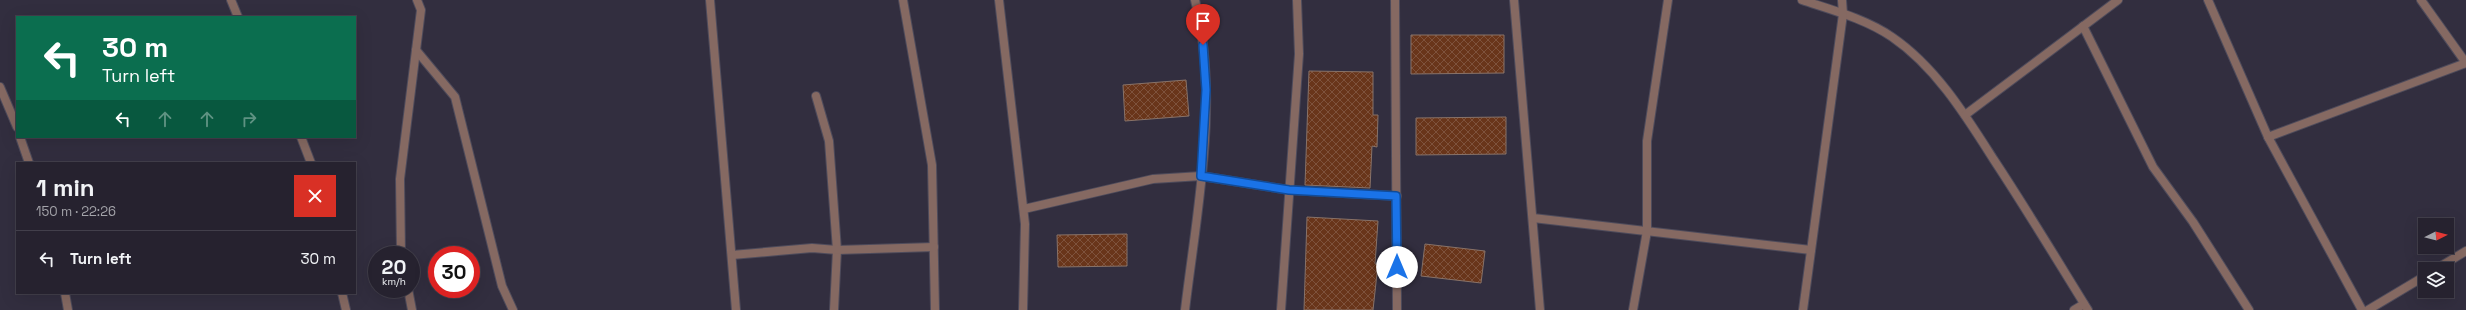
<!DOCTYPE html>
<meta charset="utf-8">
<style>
:root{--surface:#26222f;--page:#2e2a37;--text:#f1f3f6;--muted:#a4a4aa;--line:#423f4b}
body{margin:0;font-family:"Space Grotesk",sans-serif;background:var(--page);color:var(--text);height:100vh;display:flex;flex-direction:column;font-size:15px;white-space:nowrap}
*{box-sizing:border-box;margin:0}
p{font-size:13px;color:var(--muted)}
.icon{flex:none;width:22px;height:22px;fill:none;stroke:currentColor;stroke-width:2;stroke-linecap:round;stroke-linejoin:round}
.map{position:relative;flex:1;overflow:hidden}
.side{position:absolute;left:16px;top:162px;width:340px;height:132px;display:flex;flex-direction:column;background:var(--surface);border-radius:0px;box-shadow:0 4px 16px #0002,0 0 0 1px var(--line)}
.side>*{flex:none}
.top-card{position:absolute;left:16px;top:16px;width:340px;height:122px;border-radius:0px;box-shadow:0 4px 16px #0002,0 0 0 1px var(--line);background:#0b6e4f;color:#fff;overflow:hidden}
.needle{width:26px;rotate:84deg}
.fabs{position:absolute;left:2418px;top:218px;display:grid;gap:8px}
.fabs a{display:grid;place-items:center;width:36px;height:36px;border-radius:0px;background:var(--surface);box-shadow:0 4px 16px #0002,0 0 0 1px var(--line);font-size:20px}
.speed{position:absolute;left:368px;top:246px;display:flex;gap:8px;font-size:20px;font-weight:700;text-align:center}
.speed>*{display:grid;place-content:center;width:52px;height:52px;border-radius:50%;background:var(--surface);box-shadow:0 4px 16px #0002,0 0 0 1px var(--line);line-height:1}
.speed small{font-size:10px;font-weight:400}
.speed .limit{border:6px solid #d22;background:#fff;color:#111}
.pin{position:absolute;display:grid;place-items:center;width:34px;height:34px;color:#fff;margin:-41px -17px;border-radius:50% 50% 50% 0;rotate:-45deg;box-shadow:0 0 4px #0007}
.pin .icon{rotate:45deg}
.me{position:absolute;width:44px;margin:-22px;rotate:0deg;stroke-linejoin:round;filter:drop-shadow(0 0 3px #0008)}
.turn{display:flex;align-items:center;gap:14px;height:84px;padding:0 20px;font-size:18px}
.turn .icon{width:52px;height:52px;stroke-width:2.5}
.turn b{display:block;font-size:28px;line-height:34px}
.lanes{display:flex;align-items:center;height:38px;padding:0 20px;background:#0003;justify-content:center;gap:20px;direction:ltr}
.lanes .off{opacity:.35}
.round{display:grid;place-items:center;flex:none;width:42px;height:42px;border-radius:0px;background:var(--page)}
.summary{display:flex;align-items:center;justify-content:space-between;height:68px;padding:0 20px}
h1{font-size:24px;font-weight:600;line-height:30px}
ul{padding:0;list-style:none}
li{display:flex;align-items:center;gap:12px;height:56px;padding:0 20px;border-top:1px solid var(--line)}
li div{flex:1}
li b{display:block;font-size:15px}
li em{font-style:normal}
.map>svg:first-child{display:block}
.building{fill:url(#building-cross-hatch);stroke:#887268}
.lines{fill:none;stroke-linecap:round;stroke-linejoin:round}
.street-casing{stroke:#4e4b5b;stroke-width:10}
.street{stroke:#856962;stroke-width:8}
.route-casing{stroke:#114b97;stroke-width:10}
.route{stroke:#1a73e8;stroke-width:7}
</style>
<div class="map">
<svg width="2466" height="310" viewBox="0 0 2466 310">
<defs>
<pattern id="building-cross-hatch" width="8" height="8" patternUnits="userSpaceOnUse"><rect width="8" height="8" fill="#69351a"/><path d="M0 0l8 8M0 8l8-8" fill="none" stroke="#7e523c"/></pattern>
</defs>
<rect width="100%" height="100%" fill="#322e3f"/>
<!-- building -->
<g class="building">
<polygon points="1411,35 1504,35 1504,73 1411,74"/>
<polygon points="1309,71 1373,72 1373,115 1378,115 1377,147 1372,146 1370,188 1305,185"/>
<polygon points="1186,80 1189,116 1125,121 1123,85"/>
<polygon points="1506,117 1506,154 1416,155 1416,118"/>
<polygon points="1307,217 1378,221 1375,264 1378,264 1373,310 1304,310"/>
<polygon points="1127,234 1127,266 1058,267 1057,235"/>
<polygon points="1425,244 1485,251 1481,283 1421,276"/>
</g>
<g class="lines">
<!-- street casing -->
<g class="street-casing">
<g id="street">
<polyline points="231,0 238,17"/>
<polyline points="710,0 736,310"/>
<polyline points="903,0 932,165 935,310"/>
<polyline points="999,0 1025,224 1023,310"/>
<polyline points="1395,0 1397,310"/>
<polyline points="1514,0 1540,310"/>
<path d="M 1802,0 C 1832,10 1866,19 1892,37 C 1936,67 1966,116 1994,160 C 2027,210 2057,260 2088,310"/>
<polyline points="2208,0 2268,137 2362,310"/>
<polyline points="2421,0 2466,63"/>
<polyline points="2083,26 2153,167 2193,222 2249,310"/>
<polyline points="416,50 455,97 502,286 513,310"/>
<polyline points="0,87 17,127"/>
<polyline points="816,96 829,141 837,250 834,310"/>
<polyline points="1965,115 2118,0"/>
<polyline points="20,137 29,163"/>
<polyline points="301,137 311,163"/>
<polyline points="2268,137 2466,63"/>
<polyline points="1024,209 1153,179 1201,176 1289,190 1397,196"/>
<polyline points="1533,218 1811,250"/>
<polyline points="401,255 400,179 421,10 417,0"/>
<polyline points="732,255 812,248 837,250 934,247"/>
<polyline points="2436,269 2466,251"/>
<polyline points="408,289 412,310"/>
<polyline points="65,293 68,310"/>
<polyline points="342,293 346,310"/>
<path d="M 1185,310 C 1197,209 1220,100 1195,0"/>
<polyline points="1281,310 1299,54 1297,0"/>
<polyline points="1633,310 1647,231 1647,141 1668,0"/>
<polyline points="1803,310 1843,14 1842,0"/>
<polyline points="2074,310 2084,304"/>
<polyline points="2368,310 2425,276"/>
</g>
</g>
<!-- street -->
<use href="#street" class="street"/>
</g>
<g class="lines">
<!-- route casing -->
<g class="route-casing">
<polyline id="route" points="1203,45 1206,90 1201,176 1289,190 1396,196 1397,267"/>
</g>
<!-- route -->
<use href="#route" class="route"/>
</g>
</svg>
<div class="fabs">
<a><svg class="needle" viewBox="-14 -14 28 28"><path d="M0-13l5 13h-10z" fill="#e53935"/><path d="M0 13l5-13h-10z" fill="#a4a4aa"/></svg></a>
<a><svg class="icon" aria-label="layers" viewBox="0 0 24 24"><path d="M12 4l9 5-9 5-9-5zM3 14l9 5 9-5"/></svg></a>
</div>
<div class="speed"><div>20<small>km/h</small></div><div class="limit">30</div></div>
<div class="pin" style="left:1203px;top:45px;background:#d93025"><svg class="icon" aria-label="arrive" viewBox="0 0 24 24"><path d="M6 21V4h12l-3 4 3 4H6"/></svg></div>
<svg class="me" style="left:1397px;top:267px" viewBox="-20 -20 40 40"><circle r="19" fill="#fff"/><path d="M0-13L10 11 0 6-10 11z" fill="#1a73e8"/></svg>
<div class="top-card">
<div class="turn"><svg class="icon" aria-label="left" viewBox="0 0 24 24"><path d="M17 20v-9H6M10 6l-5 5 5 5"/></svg><div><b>30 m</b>Turn left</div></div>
<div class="lanes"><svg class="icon" aria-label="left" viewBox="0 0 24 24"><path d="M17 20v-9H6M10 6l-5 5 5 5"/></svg><svg class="icon off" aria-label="ahead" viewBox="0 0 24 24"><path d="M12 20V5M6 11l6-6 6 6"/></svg><svg class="icon off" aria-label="ahead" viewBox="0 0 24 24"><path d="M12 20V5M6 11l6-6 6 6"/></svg><svg class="icon off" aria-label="right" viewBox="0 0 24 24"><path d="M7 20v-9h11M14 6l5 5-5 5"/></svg></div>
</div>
<section class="side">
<div class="summary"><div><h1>1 min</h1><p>150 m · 22:26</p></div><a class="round" style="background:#d93025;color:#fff"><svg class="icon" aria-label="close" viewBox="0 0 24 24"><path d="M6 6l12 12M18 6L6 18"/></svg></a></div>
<ul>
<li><svg class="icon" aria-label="left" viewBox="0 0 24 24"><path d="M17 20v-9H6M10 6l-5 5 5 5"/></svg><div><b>Turn left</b></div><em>30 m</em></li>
</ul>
</section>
</div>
